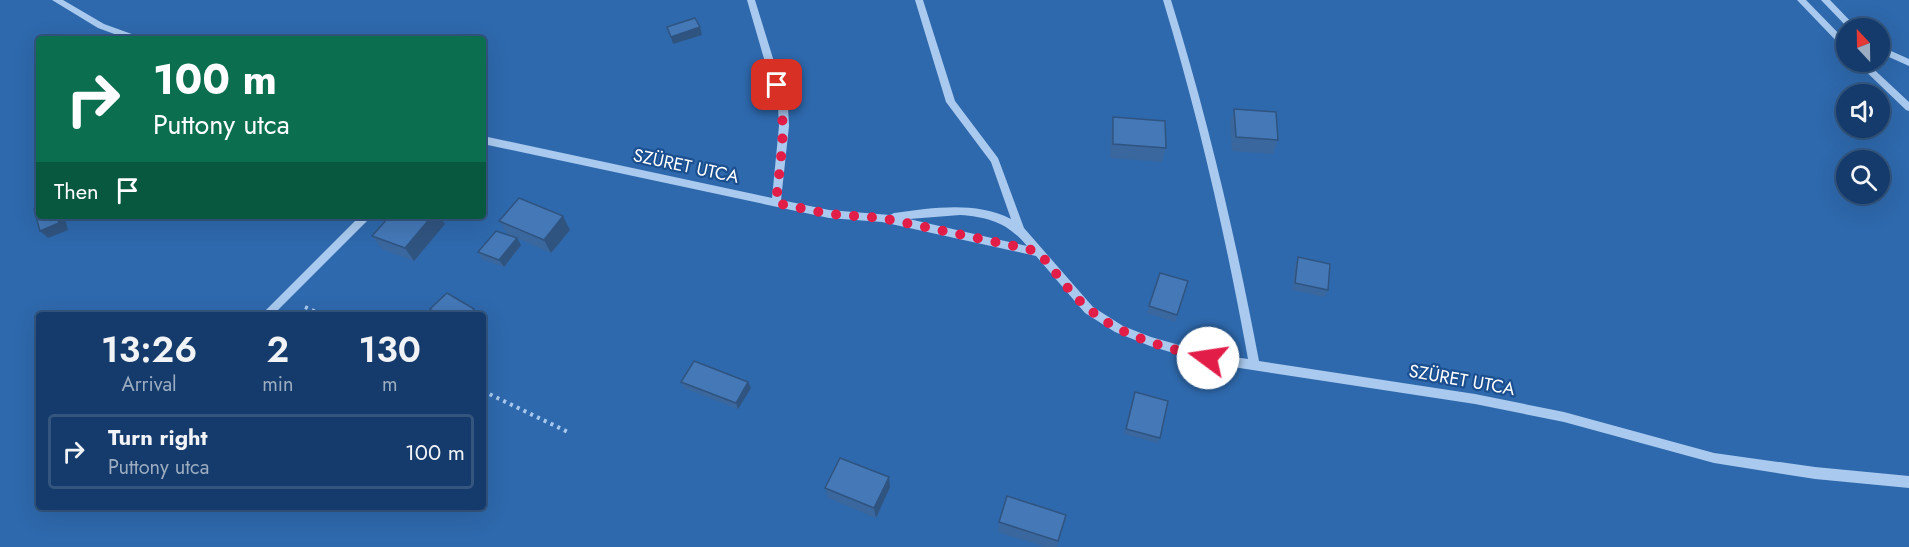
<!DOCTYPE html>
<meta charset="utf-8">
<style>
:root{--surface:#143b6b;--page:#214673;--text:#f1f3f6;--muted:#9dadc1;--line:#33557e}
body{margin:0;font-family:Jost,sans-serif;background:var(--page);color:var(--text);height:100vh;display:flex;flex-direction:column;font-size:22px;white-space:nowrap}
*{box-sizing:border-box;margin:0}
p{font-size:20px;color:var(--muted)}
.icon{flex:none;width:33px;height:33px;fill:none;stroke:currentColor;stroke-width:2;stroke-linecap:round;stroke-linejoin:round}
.map{position:relative;flex:1;overflow:hidden}
.drawer{position:absolute;left:36px;top:312px;width:450px;height:198px;display:flex;flex-direction:column;background:var(--surface);border-radius:6px;box-shadow:0 6px 24px #0002,0 0 0 2px var(--line)}
.drawer>*{flex:none}
.guide{position:absolute;left:36px;top:36px;width:450px;height:183px;border-radius:6px;box-shadow:0 6px 24px #0002,0 0 0 2px var(--line);background:#0b6e4f;color:#fff;overflow:hidden}
.needle{width:39px;rotate:338deg}
.tools{position:absolute;left:1836px;top:18px;display:grid;gap:12px}
.tools a{display:grid;place-items:center;width:54px;height:54px;border-radius:50%;background:var(--surface);box-shadow:0 6px 24px #0002,0 0 0 2px var(--line);font-size:30px}
.pin{position:absolute;display:grid;place-items:center;width:51px;height:51px;color:#fff;margin:-26px;border-radius:12px;box-shadow:0 3px 9px #0006}
.me{position:absolute;width:66px;margin:-33px;rotate:284deg;stroke-linejoin:round;filter:drop-shadow(0 0 4px #0008)}
.turn{display:flex;align-items:center;gap:21px;height:126px;padding:0 18px;font-size:27px}
.turn .icon{width:78px;height:78px;stroke-width:2.5}
.turn b{display:block;font-size:42px;line-height:51px}
.then{display:flex;align-items:center;height:57px;padding:0 18px;background:#0003;gap:12px;font-size:22px}
.eta{display:flex;justify-content:space-evenly;align-items:center;height:102px;text-align:center}
.eta b{font-size:36px;font-weight:600;line-height:42px}
ul{padding:0;list-style:none}
li{display:flex;align-items:center;gap:18px;height:75px;margin:0 12px 9px;padding:0 6px;border:3px solid var(--line);border-radius:6px}
li div{flex:1}
li b{display:block;font-size:22px}
li em{font-style:normal}
.map>svg:first-child{display:block}
.green{fill:#2e69ad;fill-rule:evenodd}
.lines{fill:none;stroke-linecap:round;stroke-linejoin:round}
.path{stroke:#a9c9ee;stroke-width:4;stroke-dasharray:3 4.5;stroke-linecap:butt}
.minor{fill:#a9c9ee;fill-rule:evenodd}
.wall{fill:#3a679d}
.shaded-wall{fill:#305480}
.building{fill:#4478b7;stroke:#305480;stroke-width:1.5}
.route{stroke:#e11d48;stroke-width:10;stroke-dasharray:0 18}
.labels{text-anchor:middle;dominant-baseline:central;stroke-width:4.5;stroke-linejoin:round;paint-order:stroke}
.street-label{font-size:18px;fill:#fff;stroke:#1b4f8f}
</style>
<div class="map">
<svg width="1909" height="547" viewBox="0 0 1909 547">
<rect width="100%" height="100%" fill="#1b4f8f"/>
<!-- green -->
<path class="green" d="M 0,0 L 1909,0 L 1909,547 L 0,547 ZM 1846,28 L 1880,28 L 1880,62 L 1846,62 ZM 39,39 L 483,39 L 483,216 L 39,216 ZM 1846,94 L 1880,94 L 1880,128 L 1846,128 ZM 1846,160 L 1880,160 L 1880,194 L 1846,194 ZM 39,315 L 483,315 L 483,507 L 39,507 Z"/>
<g class="lines">
<!-- path -->
<g class="path">
<polyline points="305,307 323,315"/>
<polyline points="483,391 570,433"/>
</g>
<!-- minor -->
<g class="minor">
<polygon points="52,0 63,0 104,24 140,37 141,39 128,39 98,28"/>
<path d="M 747,0 L 755,0 L 788,107 L 789,126 L 781,200 L 829,210 L 890,215 L 894,213 C 934,208 974,201 1011,219 L 991,162 L 946,102 L 915,0 L 923,0 L 955,101 L 998,158 L 1024,228 L 1093,307 L 1123,326 L 1151,337 L 1207,353 L 1248,359 C 1226,238 1199,118 1163,0 L 1171,0 C 1208,119 1236,239 1259,361 L 1475,394 L 1564,412 L 1714,453 L 1815,467 L 1909,476 L 1909,488 L 1815,479 L 1714,463 L 1564,422 L 1475,404 L 1207,363 L 1150,346 L 1115,332 L 1085,313 L 1036,256 L 882,222 L 829,218 L 483,144 L 483,136 L 772,198 L 779,126 L 778,107 ZM 960,215 C 989,217 1008,223 1027,246 L 909,219 Z"/>
<polygon points="1797,0 1806,0 1846,41 1846,49 1843,48"/>
<polygon points="1821,0 1830,0 1857,28 1848,28"/>
<polygon points="1880,46 1909,59 1909,66 1880,53"/>
<polygon points="1856,62 1866,62 1909,102 1909,111 1906,110"/>
<polygon points="360,216 372,216 273,315 261,315"/>
</g>
</g>
<!-- wall -->
<g class="wall">
<polygon points="1234,109 1278,140 1273,154 1232,151 1230,123"/>
<polygon points="1113,117 1166,148 1162,162 1110,158 1111,131"/>
<polygon points="499,221 570,230 551,253 517,238 521,245 504,267 482,259 478,252 514,237 507,234"/>
<polygon points="445,224 414,261 382,249 372,236"/>
<polygon points="1298,257 1328,290 1324,297 1292,290 1295,264"/>
<polygon points="1160,273 1188,281 1175,322 1147,313"/>
<polygon points="681,382 751,388 738,409 684,388"/>
<polygon points="1133,398 1160,438 1158,443 1124,434"/>
<polygon points="890,487 876,518 828,498 825,488"/>
<polygon points="999,522 1063,524 1057,547 1045,547 998,532"/>
</g>
<!-- shaded-wall -->
<g class="shaded-wall">
<polygon points="700,27 702,35 673,44 671,37"/>
<polygon points="57,216 64,216 68,230 48,238 40,231"/>
<polygon points="432,216 439,216 445,224 414,261 405,248"/>
<polygon points="563,216 570,230 551,253 544,240"/>
<polygon points="517,238 521,245 504,267 499,260"/>
<polygon points="474,309 478,315 468,315"/>
<polygon points="748,382 751,388 738,409 736,403"/>
<polygon points="889,477 890,487 876,518 874,508"/>
</g>
<!-- building -->
<g class="building">
<polygon points="695,18 700,27 671,37 667,27"/>
<polygon points="1234,109 1276,112 1278,140 1236,137"/>
<polygon points="1113,117 1165,121 1166,148 1113,144"/>
<polygon points="519,198 563,216 544,240 499,221"/>
<polygon points="39,207 39,216 57,216 59,223 40,231 34,209"/>
<polygon points="390,216 432,216 405,248 372,236"/>
<polygon points="496,231 517,238 499,260 478,252"/>
<polygon points="1298,257 1330,264 1328,290 1295,283"/>
<polygon points="1160,273 1188,281 1177,315 1149,306"/>
<polygon points="447,293 474,309 468,315 439,315 430,309"/>
<polygon points="694,361 748,382 736,403 681,382"/>
<polygon points="1135,392 1168,401 1160,438 1126,429"/>
<polygon points="840,458 889,477 874,508 825,488"/>
<polygon points="1007,496 1066,515 1058,541 999,522"/>
</g>
<g class="lines">
<!-- route -->
<path class="route" d="M 777,85 C 788,126 780,161 776,203 L 829,214 L 882,218 L 1029,249 L 1040,254 C 1056,272 1070,294 1089,309 C 1121,337 1167,348 1208,358"/>
</g>
<g class="labels">
<!-- street labels -->
<g class="street-label">
<text transform="translate(686 166) rotate(12)">SZÜRET UTCA</text>
<text transform="translate(1462 380) rotate(10)">SZÜRET UTCA</text>
</g>
</g>
</svg>
<div class="tools">
<a><svg class="needle" viewBox="-14 -14 28 28"><path d="M0-13l5 13h-10z" fill="#e53935"/><path d="M0 13l5-13h-10z" fill="#9dadc1"/></svg></a>
<a><svg class="icon" aria-label="sound" viewBox="0 0 24 24"><path d="M4 9h4l5-4v14l-5-4H4zM17 9q2 3 0 6"/></svg></a>
<a><svg class="icon" aria-label="search" viewBox="0 0 24 24"><circle cx="10" cy="10" r="6"/><path d="M15 15l6 6"/></svg></a>
</div>
<div class="pin" style="left:777px;top:85px;background:#d93025"><svg class="icon" aria-label="arrive" viewBox="0 0 24 24"><path d="M6 21V4h12l-3 4 3 4H6"/></svg></div>
<svg class="me" style="left:1208px;top:358px" viewBox="-20 -20 40 40"><circle r="19" fill="#fff"/><path d="M0-13L10 11 0 6-10 11z" fill="#e11d48"/></svg>
<div class="guide">
<div class="turn"><svg class="icon" aria-label="right" viewBox="0 0 24 24"><path d="M7 20v-9h11M14 6l5 5-5 5"/></svg><div><b>100 m</b>Puttony utca</div></div>
<div class="then">Then<svg class="icon" aria-label="arrive" viewBox="0 0 24 24"><path d="M6 21V4h12l-3 4 3 4H6"/></svg></div>
</div>
<section class="drawer">
<div class="eta">
<div><b>13:26</b><p>Arrival</p></div>
<div><b>2</b><p>min</p></div>
<div><b>130</b><p>m</p></div>
</div>
<ul>
<li><svg class="icon" aria-label="right" viewBox="0 0 24 24"><path d="M7 20v-9h11M14 6l5 5-5 5"/></svg><div><b>Turn right</b><p>Puttony utca</p></div><em>100 m</em></li>
</ul>
</section>
</div>
